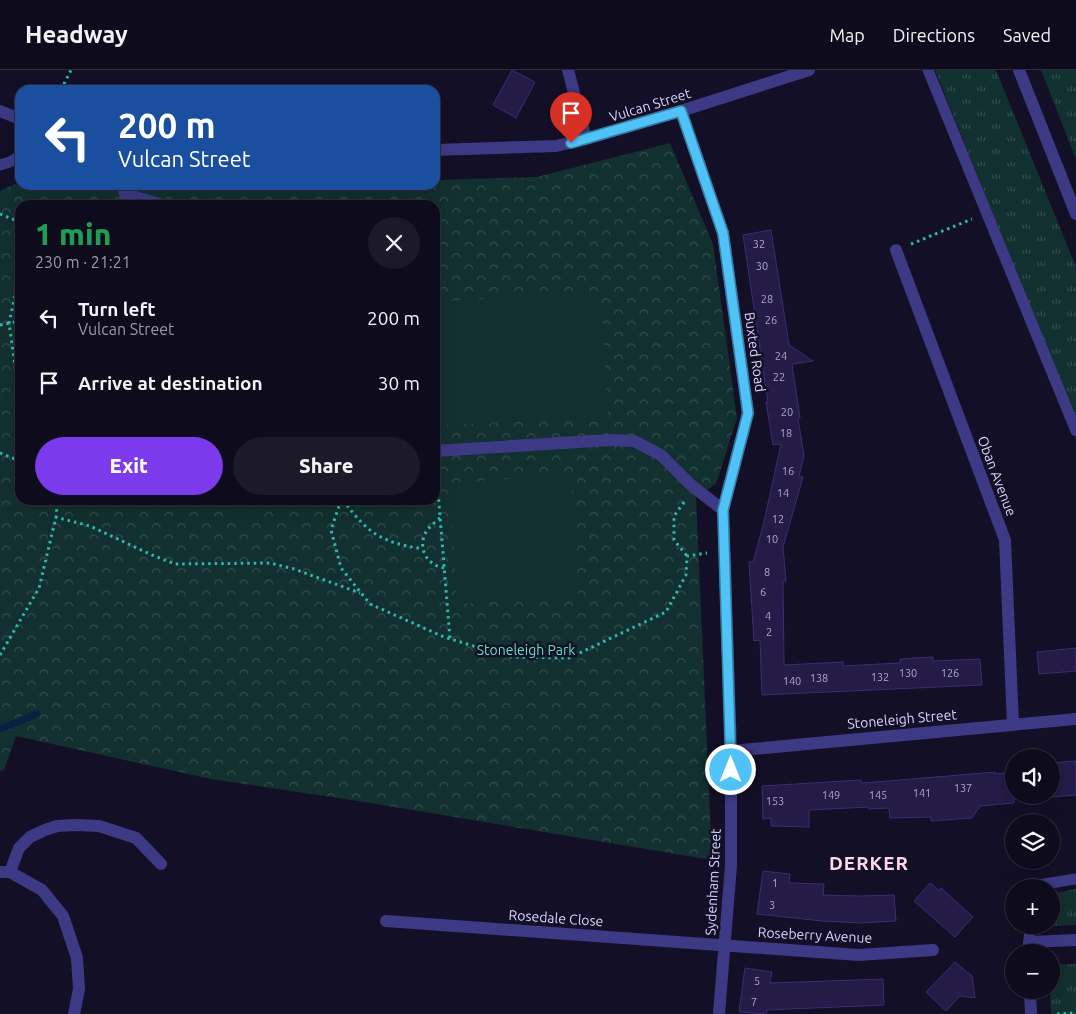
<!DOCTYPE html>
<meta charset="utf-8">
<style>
:root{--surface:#0e0b1c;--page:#1c1929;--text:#f1f3f6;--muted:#9b9ba3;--line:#2e2b3b;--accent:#7c3aed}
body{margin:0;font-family:Ubuntu,sans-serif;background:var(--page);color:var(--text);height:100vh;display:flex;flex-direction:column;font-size:19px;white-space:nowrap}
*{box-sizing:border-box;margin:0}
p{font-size:16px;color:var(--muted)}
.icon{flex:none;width:28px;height:28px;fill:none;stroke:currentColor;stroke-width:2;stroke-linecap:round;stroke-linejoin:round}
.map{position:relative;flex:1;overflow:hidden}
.side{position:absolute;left:15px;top:130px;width:425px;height:305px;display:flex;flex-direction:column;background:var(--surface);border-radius:15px;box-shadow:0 5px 20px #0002,0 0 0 1px var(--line)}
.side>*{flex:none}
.top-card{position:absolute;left:15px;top:15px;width:425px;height:105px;border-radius:15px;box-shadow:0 5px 20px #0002,0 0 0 1px var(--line);background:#1a4fa0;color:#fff;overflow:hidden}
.controls{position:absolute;left:1005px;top:679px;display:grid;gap:10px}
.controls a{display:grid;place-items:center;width:55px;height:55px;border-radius:50%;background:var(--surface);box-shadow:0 5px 20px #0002,0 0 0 1px var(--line);font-size:25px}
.pin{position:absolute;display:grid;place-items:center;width:42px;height:42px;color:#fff;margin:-51px -21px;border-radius:50% 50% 50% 0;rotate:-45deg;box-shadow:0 0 5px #0007}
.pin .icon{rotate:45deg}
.me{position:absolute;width:55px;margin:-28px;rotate:0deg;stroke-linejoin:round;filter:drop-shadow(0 0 4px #0008)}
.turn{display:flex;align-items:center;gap:18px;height:105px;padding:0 20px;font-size:22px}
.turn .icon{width:65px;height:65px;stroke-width:2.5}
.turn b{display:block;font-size:35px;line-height:42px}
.round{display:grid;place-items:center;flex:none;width:52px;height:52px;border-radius:26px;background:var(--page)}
.overview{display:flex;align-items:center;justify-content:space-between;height:85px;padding:0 20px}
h1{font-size:30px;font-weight:800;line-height:38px;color:#1e9e55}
.button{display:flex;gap:10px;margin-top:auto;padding:10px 20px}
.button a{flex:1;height:58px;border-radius:30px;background:var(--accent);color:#fff;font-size:20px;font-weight:800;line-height:58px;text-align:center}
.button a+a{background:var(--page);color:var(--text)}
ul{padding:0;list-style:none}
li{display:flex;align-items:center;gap:15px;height:65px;padding:0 20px}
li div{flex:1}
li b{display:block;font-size:19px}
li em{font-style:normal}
header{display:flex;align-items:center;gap:30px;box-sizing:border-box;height:70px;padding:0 25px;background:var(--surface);border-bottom:1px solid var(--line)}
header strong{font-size:24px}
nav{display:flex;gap:28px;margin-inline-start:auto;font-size:18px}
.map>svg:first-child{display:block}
.grass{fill:url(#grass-tufts)}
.forest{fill:url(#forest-crowns);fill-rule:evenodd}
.pitch{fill:#12302f}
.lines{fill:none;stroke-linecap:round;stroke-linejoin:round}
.stream{stroke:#0a1f44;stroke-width:7}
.building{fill:#241b47;stroke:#3b2d73}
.path{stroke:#2fb8b0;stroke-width:3;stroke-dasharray:2.5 4;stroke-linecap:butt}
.service{stroke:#3d3a85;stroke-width:11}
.pedestrian{stroke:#3d3a85;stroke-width:12}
.minor{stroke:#3d3a85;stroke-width:12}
.route-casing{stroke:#337fa1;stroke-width:12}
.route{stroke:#4fc3f7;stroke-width:9}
.labels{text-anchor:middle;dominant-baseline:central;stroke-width:5;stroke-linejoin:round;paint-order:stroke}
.number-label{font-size:11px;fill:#aca6d1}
.street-label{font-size:14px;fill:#d9d4ff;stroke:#130f26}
.park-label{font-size:14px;fill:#5fe0c0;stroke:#130f26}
.district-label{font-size:19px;font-weight:bold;letter-spacing:1px;fill:#ffd6f0;stroke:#130f26}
</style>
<header>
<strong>Headway</strong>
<nav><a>Map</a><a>Directions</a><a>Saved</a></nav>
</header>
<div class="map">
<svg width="1076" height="944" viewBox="0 0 1076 944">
<defs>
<pattern id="grass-tufts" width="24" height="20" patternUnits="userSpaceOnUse" patternTransform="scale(1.25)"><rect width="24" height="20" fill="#12302f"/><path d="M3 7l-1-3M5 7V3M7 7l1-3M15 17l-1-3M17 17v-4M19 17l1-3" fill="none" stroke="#344d4e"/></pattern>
<pattern id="forest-crowns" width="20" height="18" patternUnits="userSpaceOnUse" patternTransform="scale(1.25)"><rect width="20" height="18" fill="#12302f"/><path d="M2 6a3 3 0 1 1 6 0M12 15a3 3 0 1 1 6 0" fill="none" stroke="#344d4e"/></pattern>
</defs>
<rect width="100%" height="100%" fill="#130f26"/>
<!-- grass -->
<g class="grass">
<polygon points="935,0 996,0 1076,197 1076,352"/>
<polygon points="1041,0 1076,0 1076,89"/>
<polygon points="1076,819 1076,855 1050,856 1051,824"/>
<polygon points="1076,894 1076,944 1051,944 1050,920 1051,920 1051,895"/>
</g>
<!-- forest -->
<path class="forest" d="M 670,73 L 713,174 L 737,348 L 716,414 L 696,427 L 712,790 L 358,731 L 211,709 L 16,666 L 4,700 L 0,701 L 0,121 L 12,115 L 20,113 L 20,115 L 435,115 L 435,110 L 537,107 ZM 20,135 L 435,135 L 435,430 L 20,430 Z"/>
<!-- pitch -->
<g class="pitch">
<polygon points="601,222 608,346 435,356 435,232"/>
<polygon points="571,405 578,527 457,534 450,413"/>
<polygon points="216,430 265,430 238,455"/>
</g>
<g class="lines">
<!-- stream -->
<polyline class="stream" points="0,659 37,644"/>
</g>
<!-- building -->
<g class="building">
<polygon points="512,0 535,12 516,48 493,35"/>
<polygon points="771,160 789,275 813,291 792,294 800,348 798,348 804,386 799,406 803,407 783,477 786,511 783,511 784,595 843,592 843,596 900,593 900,589 916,588 933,587 933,591 980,589 982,615 762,625 760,570 754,571 749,492 753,492 763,456 781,374 773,375 766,332 768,332 743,165"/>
<polygon points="1076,578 1076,601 1039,604 1037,582"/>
<polygon points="1076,691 1076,725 1051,727 1051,693"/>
<polygon points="995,702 995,704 1014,702 1014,733 980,736 972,748 931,751 931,747 890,748 889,738 869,739 869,737 809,740 809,757 771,756 771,748 763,749 762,716 861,710 861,713 888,711"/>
<polygon points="763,801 790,804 789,813 824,814 823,825 860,826 894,825 896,851 862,853 822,851 757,844"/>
<polygon points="930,813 940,821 941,818 973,847 955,867 914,831"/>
<polygon points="955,892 972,906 975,928 960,926 946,941 926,922"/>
<polygon points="745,898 772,902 770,913 883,909 884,935 767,940 766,944 739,942"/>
</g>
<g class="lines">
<!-- path -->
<g class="path">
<polyline points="61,20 71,0"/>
<polyline points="0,144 20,152"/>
<polyline points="911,174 972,149"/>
<polyline points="20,207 18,212 9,253 20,331"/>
<polyline points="0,255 20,251"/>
<polyline points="0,383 20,391"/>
<polyline points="436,397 450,569"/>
<polyline points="341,430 331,460 341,498 370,534 444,567 509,587 569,588 666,542 686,505 687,486 707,483"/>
<path d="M 343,430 C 368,464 381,472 423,479"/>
<polyline points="684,432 674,446 674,470 687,486"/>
<polyline points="55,447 90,456 152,485 175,494 270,493 294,499 360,523"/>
<path d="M 440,448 C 435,452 429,457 426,462 C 417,478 427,496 445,498"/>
<polyline points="0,585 39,518 57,443 55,430"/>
<polyline points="1057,944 1076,943"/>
</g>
<!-- service -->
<g class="service">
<polyline points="928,0 1076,361"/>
<polyline points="0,95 10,92 20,86"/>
<polyline points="1031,818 1031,816 1076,809"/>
<polyline points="1029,872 1030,855"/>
</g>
<!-- pedestrian -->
<g class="pedestrian">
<polyline points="123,115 125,124 163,135"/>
<polyline points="435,381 609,370 634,371 661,385 691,415 723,440"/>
</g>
<!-- minor -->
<g class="minor">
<polyline points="568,0 586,69"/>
<polyline points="1019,0 1076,144"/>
<polyline points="0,41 20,49"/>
<polyline points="681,41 723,163 748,343 723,440 731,681 731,795 719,944"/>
<polyline points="435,80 556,76 586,69 681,41 809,0"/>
<polyline points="896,180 1005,470 1013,654"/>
<polyline points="731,681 1076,649"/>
<polyline points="0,802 10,802 42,820 63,846 77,888 79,919 74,944"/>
<polyline points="10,802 19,778 30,767 45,760 57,756 76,755 99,756 136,768 161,794"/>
<polyline points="386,851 859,885 933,880"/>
<polyline points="1029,882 1029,872 1076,870"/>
<polyline points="1030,920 1031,944"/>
</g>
</g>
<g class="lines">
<!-- route casing -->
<g class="route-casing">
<polyline id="route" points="571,73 681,41 723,163 748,343 723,440 731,700"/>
</g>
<!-- route -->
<use href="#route" class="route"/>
</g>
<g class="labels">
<!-- number labels -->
<g class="number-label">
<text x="759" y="174">32</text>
<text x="762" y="196">30</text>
<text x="767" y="229">28</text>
<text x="771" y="250">26</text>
<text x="781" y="286">24</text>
<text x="779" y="307">22</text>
<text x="787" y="342">20</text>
<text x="786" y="363">18</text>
<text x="788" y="401">16</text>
<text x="783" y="423">14</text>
<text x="778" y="449">12</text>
<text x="772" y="469">10</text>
<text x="767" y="502">8</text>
<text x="763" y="522">6</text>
<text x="768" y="546">4</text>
<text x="769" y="562">2</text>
<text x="908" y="603">130</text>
<text x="950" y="603">126</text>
<text x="880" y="607">132</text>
<text x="819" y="608">138</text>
<text x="792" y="611">140</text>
<text x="963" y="718">137</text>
<text x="922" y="723">141</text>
<text x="831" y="725">149</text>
<text x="878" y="725">145</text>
<text x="775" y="731">153</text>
<text x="775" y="813">1</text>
<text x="772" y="835">3</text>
<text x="757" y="911">5</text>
<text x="754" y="932">7</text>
</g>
<!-- street labels -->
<g class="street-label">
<text transform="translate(650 35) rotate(-17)">Vulcan Street</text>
<text transform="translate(755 282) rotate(82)">Buxted Road</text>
<text transform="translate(997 406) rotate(69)">Oban Avenue</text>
<text transform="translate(902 649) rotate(-5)">Stoneleigh Street</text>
<text transform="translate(713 812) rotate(-87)">Sydenham Street</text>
<text transform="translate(556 848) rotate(4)">Rosedale Close</text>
<text transform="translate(815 865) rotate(3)">Roseberry Avenue</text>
</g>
<!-- park labels -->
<g class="park-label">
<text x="526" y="580">Stoneleigh Park</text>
</g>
<!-- district labels -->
<g class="district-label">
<text x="869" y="793">DERKER</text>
</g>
</g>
</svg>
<div class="controls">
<a><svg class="icon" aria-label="sound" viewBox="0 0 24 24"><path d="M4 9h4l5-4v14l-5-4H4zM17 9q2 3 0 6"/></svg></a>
<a><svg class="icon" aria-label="layers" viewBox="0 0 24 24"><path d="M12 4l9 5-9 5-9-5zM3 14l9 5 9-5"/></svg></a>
<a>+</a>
<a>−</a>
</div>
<div class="pin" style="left:571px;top:73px;background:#d93025"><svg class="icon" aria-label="arrive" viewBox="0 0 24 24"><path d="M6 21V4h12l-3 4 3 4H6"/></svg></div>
<svg class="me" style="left:731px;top:700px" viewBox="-20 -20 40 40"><circle r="17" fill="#4fc3f7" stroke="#fff" stroke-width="3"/><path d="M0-11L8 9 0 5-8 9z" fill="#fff"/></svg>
<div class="top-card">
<div class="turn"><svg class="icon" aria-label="left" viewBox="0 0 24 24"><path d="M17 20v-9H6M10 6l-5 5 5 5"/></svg><div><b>200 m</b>Vulcan Street</div></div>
</div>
<section class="side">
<div class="overview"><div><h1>1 min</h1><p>230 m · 21:21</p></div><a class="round"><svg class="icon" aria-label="close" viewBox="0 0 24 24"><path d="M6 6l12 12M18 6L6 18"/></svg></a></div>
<ul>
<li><svg class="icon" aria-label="left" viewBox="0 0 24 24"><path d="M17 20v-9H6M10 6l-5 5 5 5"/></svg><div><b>Turn left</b><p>Vulcan Street</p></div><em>200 m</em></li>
<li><svg class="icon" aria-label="arrive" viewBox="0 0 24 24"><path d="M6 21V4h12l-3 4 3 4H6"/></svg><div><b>Arrive at destination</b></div><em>30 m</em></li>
</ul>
<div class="button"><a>Exit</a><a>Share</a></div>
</section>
</div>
